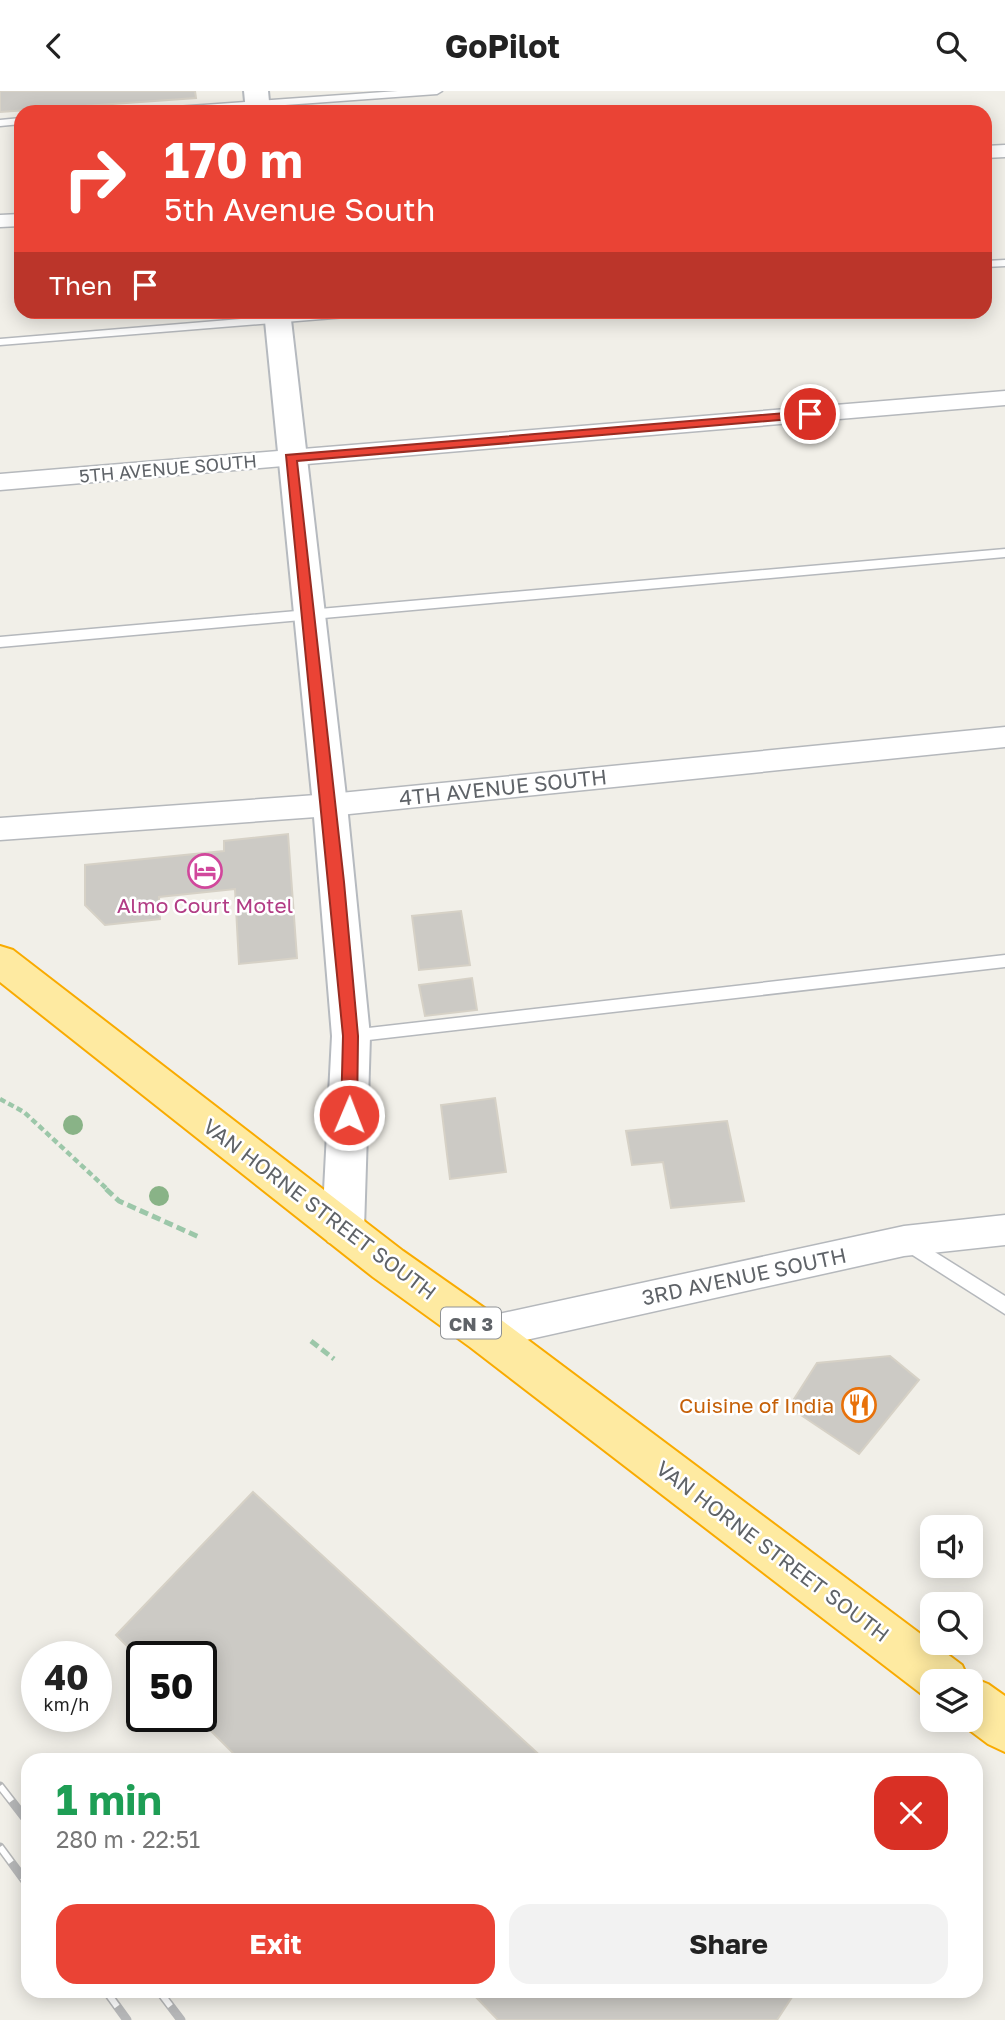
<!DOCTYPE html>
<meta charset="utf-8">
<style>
:root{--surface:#fff;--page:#f2f2f2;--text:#222;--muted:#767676;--accent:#ea4335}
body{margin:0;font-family:"Golos Text",sans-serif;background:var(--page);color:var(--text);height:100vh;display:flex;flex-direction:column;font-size:26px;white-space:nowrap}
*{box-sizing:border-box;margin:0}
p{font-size:23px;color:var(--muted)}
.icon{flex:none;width:38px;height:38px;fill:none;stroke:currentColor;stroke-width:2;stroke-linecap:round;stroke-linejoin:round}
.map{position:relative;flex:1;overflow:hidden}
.panel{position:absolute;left:21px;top:1662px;width:962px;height:245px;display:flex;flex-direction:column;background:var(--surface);border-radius:21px;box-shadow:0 4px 18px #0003}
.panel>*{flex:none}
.hud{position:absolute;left:14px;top:14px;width:978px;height:214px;border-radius:21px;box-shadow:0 4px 18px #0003;background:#ea4335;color:#fff;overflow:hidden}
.fabs{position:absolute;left:920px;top:1424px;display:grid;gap:14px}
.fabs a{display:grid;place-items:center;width:63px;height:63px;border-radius:14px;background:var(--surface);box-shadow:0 4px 18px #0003;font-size:35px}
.speed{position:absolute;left:21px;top:1550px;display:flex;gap:14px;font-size:35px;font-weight:700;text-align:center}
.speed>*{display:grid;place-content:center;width:91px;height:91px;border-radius:50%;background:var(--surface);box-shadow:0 4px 18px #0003;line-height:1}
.speed small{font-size:18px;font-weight:400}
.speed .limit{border:4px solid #111;border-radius:10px;background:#fff;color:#111}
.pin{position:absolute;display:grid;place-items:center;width:60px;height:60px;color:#fff;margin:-30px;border:4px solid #fff;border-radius:50%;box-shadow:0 2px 7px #0007}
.me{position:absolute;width:77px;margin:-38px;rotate:1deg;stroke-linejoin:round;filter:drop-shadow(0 0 5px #0008)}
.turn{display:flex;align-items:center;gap:24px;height:147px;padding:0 35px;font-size:32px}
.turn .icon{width:91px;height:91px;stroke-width:2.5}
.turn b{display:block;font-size:49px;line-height:60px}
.then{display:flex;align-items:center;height:66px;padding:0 35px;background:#0003;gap:14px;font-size:26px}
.round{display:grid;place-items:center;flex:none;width:74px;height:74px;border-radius:21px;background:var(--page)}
.summary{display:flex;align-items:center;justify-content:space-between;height:119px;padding:0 35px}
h1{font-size:42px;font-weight:700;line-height:52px;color:#1e9e55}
.cta{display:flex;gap:14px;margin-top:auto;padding:14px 35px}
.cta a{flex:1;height:80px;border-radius:21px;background:var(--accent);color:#fff;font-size:28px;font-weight:700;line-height:80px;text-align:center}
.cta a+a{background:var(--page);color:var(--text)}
header{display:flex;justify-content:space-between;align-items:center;height:91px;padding:0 35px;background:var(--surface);font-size:32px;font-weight:700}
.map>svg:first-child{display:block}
.building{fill:#cccac5;stroke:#d6d1c6;stroke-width:2}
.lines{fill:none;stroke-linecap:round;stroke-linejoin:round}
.service-casing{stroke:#b5b8bc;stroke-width:3}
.minor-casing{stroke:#b5b8bc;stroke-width:3}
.secondary-casing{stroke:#b6babf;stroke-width:4}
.trunk-casing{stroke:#f9ab00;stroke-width:4}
.path-far1{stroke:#9cc7a9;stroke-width:4.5;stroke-dasharray:6 3.5;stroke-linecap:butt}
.path{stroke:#9cc7a9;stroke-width:5;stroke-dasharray:9 4.5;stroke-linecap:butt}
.service{fill:#fff;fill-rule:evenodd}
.minor{fill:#fff;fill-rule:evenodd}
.secondary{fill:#fff;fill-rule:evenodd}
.trunk{fill:#feeaa1;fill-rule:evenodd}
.rail-casing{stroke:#b6b7b8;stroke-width:9}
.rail{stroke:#fff;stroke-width:6;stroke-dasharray:19;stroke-linecap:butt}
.tree{fill:#89b387}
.route{fill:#ea4335;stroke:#982c22;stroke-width:2}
.labels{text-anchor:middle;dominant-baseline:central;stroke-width:5;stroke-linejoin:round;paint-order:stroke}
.far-street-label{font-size:18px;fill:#5f6368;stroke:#fff}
.shield{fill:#fff;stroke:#8f9295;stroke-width:2}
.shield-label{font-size:19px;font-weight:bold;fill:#5f6368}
.street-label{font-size:21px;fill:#5f6368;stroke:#fff}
.hotel-label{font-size:21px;fill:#b23c85;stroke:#fff}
.food-label{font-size:21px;fill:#c56008;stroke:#fff;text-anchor:end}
</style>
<header><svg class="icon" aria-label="back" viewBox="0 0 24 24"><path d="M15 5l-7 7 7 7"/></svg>GoPilot<svg class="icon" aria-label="search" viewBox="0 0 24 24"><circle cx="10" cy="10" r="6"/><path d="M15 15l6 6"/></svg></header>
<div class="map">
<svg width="1005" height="1929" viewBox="0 0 1005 1929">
<rect width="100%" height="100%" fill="#f1efe8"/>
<!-- building -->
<g class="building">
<polygon points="0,0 195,0 196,7 0,21"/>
<polygon points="288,743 297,867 239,873 235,798 159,806 160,828 105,834 85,814 85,774 224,760 224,750"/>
<polygon points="461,820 470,874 419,879 412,825"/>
<polygon points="472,887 477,919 425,925 419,894"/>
<polygon points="495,1007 506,1081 450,1088 441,1014"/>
<polygon points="727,1030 744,1110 671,1117 663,1071 632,1074 626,1040"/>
<polygon points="890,1265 919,1289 859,1363 789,1316 817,1272"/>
<polygon points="253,1401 546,1670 241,1670 197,1626 201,1626 201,1566 142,1566 142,1570 116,1544"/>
<polygon points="470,1900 796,1900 777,1929 498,1929"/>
</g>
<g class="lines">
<!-- service casing -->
<g class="service-casing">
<g id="service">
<polygon points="398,0 442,0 437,3 188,21 143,21 148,18"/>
<polygon points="21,27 21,33 0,35 0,29"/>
<polygon points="1005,169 1005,175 985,176 985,170"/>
<polygon points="336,220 388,220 383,223 0,254 0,248"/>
<polygon points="1005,458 1005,466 0,556 0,546"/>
<polygon points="1005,864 1005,876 351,951 345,950 343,945 345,940 351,939"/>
<polygon points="906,1143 1005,1205 1005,1223 900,1156 898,1151 900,1146"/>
</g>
</g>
<!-- minor casing -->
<g class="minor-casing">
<g id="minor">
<polygon points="1005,54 1005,66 985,67 985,55"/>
<polygon points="21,123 21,135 0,136 0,124"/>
<polygon points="1005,300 1005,314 0,399 0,383"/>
<polygon points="1005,636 1005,656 330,725 0,749 0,727 330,703"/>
<polygon points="1005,1124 1005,1154 904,1165 485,1258 473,1254 467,1242 473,1230 485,1226 904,1135"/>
</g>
</g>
<!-- secondary casing -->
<g class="secondary-casing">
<g id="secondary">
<polygon points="244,0 268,0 270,21 246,21"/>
<polygon points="264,220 290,220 347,714 370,945 364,1138 358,1151 343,1157 328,1151 322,1138 332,945 313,714"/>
</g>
</g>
<!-- trunk casing -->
<g class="trunk-casing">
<polygon id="trunk" points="0,855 13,859 403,1160 500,1228 962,1574 968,1587 971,1586 988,1593 1005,1605 1005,1661 988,1653 956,1629 971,1629 971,1591 933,1591 933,1610 928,1608 470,1256 373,1186 0,891"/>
</g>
<!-- path-far1 -->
<polyline class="path-far1" points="0,1008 24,1021 108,1099"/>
<!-- path -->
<g class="path">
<polyline points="106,1098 119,1110 199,1146"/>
<polyline points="311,1250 334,1268"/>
</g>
<!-- service -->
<use href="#service" class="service"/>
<!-- minor -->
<use href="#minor" class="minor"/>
<!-- secondary -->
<use href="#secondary" class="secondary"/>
<!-- trunk -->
<use href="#trunk" class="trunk"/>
<!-- rail casing -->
<g class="rail-casing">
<g id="rail">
<polyline points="0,1695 28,1731"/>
<polyline points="0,1756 28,1794"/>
<polyline points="106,1900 127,1929"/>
<polyline points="159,1900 181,1929"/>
</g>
</g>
<!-- rail -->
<use href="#rail" class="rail"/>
</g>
<!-- trees -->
<g class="tree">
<circle cx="73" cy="1034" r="10"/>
<circle cx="159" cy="1105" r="10"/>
</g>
<!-- route -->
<polygon class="route" points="810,320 814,321 814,326 297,370 344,791 358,945 357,1024 355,1029 343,1029 341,1024 343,945 286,364"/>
<!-- icons -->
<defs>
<g id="hotel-ring" transform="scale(1.75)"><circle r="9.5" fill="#fff" stroke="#d1479c" stroke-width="1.5"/><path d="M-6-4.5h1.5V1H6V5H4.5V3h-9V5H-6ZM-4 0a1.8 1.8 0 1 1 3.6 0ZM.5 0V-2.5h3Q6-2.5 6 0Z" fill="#d1479c"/></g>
<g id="restaurant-ring" transform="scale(1.75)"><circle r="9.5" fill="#fff" stroke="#e8710a" stroke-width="1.5"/><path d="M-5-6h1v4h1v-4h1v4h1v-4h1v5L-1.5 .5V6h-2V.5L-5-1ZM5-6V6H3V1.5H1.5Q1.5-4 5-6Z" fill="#e8710a"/></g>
</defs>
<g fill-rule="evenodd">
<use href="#hotel-ring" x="205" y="780"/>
<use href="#restaurant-ring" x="859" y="1314"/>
</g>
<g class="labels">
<!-- far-street labels -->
<g class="far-street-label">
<text transform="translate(168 377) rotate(-5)">5TH AVENUE SOUTH</text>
</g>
<!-- shield labels -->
<rect class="shield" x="441" y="1216.5" width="60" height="31" rx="5"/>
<g class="shield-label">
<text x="471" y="1232">CN 3</text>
</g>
<!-- street labels -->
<g class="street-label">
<text transform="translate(503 696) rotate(-6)">4TH AVENUE SOUTH</text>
<text transform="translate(320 1118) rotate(37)">VAN HORNE STREET SOUTH</text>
<text transform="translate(744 1185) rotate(-12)">3RD AVENUE SOUTH</text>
<text transform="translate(773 1460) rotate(37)">VAN HORNE STREET SOUTH</text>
</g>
<!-- hotel labels -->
<g class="hotel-label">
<text x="205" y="814">Almo Court Motel</text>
</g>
<!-- food labels -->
<g class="food-label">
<text x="834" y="1314">Cuisine of India</text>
</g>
</g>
</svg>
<div class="fabs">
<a><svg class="icon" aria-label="sound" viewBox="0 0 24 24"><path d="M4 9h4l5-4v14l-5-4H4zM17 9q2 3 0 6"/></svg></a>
<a><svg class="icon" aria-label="search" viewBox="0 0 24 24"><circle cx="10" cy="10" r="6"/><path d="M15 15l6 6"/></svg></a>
<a><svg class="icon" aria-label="layers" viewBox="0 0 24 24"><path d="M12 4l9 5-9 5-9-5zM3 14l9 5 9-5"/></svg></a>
</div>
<div class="speed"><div>40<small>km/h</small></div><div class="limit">50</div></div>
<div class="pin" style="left:810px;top:323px;background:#d93025"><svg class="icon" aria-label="arrive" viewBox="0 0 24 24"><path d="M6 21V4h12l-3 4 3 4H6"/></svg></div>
<svg class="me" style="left:349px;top:1024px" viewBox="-20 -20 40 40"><circle r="17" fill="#ea4335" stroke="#fff" stroke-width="3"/><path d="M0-11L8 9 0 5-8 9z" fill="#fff"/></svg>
<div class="hud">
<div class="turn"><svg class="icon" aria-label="right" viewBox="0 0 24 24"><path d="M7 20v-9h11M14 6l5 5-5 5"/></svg><div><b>170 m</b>5th Avenue South</div></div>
<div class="then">Then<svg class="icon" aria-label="arrive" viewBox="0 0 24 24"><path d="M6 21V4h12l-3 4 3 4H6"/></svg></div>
</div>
<section class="panel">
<div class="summary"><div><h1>1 min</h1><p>280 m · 22:51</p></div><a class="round" style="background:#d93025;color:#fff"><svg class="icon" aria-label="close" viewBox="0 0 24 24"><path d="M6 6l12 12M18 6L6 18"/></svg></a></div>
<div class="cta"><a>Exit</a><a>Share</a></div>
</section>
</div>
